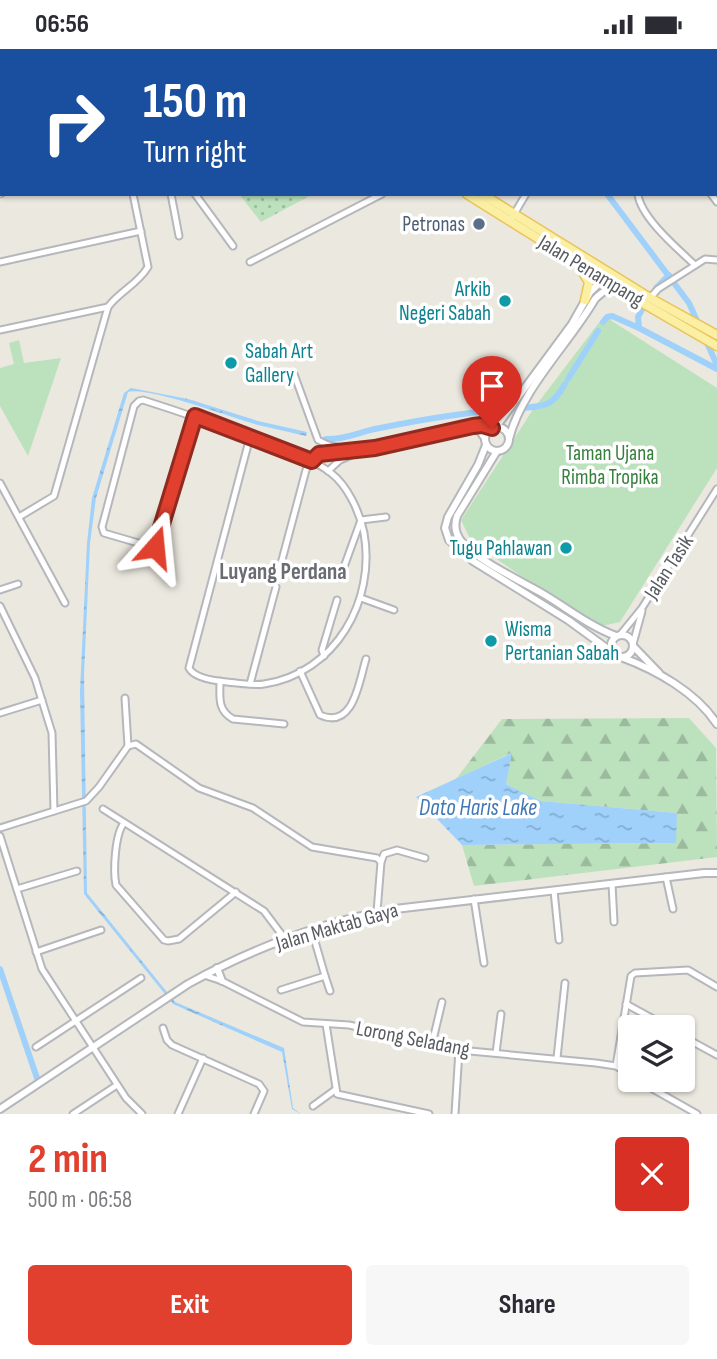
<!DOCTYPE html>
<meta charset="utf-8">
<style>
:root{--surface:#fff;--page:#f7f7f7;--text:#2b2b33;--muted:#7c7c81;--accent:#e1402f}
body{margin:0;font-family:"Sofia Sans Condensed",sans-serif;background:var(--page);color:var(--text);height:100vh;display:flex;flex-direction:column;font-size:26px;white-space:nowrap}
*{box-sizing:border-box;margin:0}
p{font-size:23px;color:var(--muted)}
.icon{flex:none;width:38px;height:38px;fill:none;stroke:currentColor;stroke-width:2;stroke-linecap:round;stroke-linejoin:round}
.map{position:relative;height:1065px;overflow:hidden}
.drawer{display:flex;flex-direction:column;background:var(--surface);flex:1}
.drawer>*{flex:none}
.top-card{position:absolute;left:0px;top:0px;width:718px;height:147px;box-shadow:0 2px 5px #0004;background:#1a4fa0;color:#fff;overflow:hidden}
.controls{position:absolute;left:618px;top:966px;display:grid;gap:14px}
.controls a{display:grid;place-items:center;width:77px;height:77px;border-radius:7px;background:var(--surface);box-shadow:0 2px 5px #0004;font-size:35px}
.pin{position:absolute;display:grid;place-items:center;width:60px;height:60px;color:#fff;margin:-72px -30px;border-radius:50% 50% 50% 0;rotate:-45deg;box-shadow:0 0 7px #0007}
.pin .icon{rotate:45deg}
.me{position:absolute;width:77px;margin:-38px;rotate:18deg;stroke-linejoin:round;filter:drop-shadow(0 0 5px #0008)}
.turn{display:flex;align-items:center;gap:24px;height:147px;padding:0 28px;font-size:32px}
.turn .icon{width:91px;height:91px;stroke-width:2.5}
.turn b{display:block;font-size:49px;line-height:60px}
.round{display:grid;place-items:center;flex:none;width:74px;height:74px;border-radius:7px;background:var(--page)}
.summary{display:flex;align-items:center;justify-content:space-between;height:119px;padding:0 28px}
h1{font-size:42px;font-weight:700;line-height:52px;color:var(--accent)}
.cta{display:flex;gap:14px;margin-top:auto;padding:14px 28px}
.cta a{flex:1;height:80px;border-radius:7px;background:var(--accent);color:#fff;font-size:28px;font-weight:700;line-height:80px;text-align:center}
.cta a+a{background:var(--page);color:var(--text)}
.status{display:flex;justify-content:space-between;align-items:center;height:49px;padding:0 35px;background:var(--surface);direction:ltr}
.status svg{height:19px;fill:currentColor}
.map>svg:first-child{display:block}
.grass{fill:url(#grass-dots)}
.forest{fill:url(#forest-firs)}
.park{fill:#bce2bd}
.water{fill:url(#water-ripples)}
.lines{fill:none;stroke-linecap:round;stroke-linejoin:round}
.canal{stroke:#9fd1fb;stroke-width:6}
.minor-casing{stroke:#b5b7bc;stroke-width:9}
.tertiary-casing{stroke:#b5b7bc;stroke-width:10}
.primary-casing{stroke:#eac458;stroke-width:11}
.minor{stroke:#fff;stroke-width:5}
.tertiary{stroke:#fff;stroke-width:6}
.primary{stroke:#fbefa4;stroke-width:8}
.route-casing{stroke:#922a1f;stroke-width:18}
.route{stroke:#e1402f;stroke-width:12}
.service-dot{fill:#5c6f8a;stroke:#fff;stroke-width:2.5}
.culture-dot{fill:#0f9aa8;stroke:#fff;stroke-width:2.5}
.labels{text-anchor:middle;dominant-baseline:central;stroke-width:7;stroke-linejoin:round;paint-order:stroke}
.service-label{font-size:21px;fill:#4e5e75;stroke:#fff;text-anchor:end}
.street-label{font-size:21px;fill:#585b60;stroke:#fff}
.culture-label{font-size:21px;fill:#0d838f;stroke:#fff;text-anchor:end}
.park-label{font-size:21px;fill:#37803c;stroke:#fff}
.neighbourhood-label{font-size:23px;font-weight:bold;fill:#696d72;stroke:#fff}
.water-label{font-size:23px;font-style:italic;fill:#4177b3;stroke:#fff}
</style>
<div class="status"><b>06:56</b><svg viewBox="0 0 49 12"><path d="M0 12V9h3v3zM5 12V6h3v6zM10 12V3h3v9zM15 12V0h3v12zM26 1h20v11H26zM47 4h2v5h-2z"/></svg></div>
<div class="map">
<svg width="717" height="1065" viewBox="0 0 717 1065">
<defs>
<pattern id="grass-dots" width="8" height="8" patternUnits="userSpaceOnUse" patternTransform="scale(1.75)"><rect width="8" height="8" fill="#bce2bd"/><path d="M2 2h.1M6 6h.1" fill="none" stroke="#9cba9d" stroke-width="1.8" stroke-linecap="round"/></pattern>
<pattern id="forest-firs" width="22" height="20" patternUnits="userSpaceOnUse" patternTransform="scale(1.75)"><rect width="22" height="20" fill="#bce2bd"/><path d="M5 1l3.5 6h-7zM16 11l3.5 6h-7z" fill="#9cba9d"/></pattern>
<pattern id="water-ripples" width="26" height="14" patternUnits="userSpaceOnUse" patternTransform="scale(1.75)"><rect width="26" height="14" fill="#9fd1fb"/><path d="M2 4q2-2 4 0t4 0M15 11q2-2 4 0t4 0" fill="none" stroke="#84adcf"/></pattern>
</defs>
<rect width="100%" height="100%" fill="#ebe8df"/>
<!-- grass -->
<polygon class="grass" points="239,145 313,145 261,173"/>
<!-- forest -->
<polygon class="forest" points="689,669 716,699 717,808 474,837 462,796 675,794 676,764 541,752 506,735 511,704 456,730 502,670"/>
<!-- park -->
<g class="park">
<polygon points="604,267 717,339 717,419 620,573 602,577 544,543 471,492 461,471 534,359"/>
<polygon points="19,291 24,314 61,309 28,407 0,357 0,319 14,315 9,294"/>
</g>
<!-- water -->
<g class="water">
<path d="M 131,339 L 188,350 L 258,372 L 307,383 L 306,387 C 290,383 274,380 258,376 C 233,369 148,337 128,343 L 96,449 L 90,494 L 84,625 L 87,844 L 175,953 L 284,999 L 293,1059 L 301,1065 L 292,1060 L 282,1003 L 173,955 L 84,845 L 80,642 L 87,494 L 92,449 L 124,344 Z"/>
<polygon points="512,704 506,735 541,752 677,764 676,794 462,796 416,748"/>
</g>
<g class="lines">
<!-- canal -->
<g class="canal">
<polyline points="207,2 217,0"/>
<polyline points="0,42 2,41"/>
<polyline points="607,145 689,254 717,316"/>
<polyline points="656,239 669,226"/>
<polyline points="646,253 638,268 639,279 717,320"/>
<polyline points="603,273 607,268 612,267 639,279"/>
<polyline points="568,330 598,282"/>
<path d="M 521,359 C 545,357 552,358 565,335"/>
<path d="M 326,390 C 345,391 361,382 380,379 C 420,371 459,364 499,361"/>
<polyline points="0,920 38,1032"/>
</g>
<!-- minor casing -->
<g class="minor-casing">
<g id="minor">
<polyline points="481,0 483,2"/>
<polyline points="707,0 708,2"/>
<polyline points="548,2 550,0"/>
<polyline points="659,2 661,0"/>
<polyline points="716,11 717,13"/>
<polyline points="0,88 2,88"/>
<polyline points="0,145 2,144"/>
<polyline points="171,145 179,187"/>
<polyline points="195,145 233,197"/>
<path d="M 638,145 C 640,168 679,201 695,216"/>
<polyline points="711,145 717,153"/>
<polyline points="513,167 526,145"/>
<polyline points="0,213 141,182"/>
<polyline points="250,213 382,145"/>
<polyline points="650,249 658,240 705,210 717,211"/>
<polyline points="0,281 108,258"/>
<path d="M 294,325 L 318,391 C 355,414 433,385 473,377 L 482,376 L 492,379"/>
<path d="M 195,367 L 157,496 L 152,498 L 104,484 L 102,478 L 134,357 L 139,352 L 143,351 C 184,364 224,378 264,394 C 286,402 312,409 331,424 C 348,437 360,464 364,484 C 376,551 336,624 264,635 C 253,637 239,634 227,633 C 216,632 194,629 189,619 L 250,388"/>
<polyline points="470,381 479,382 485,390"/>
<polyline points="328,422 340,411 363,401"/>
<polyline points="0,434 65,554"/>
<path d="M 19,468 L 54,447 L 108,258 C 120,242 137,236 148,218 L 133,145"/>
<path d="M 282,511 L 306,421 C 318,400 328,406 348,400"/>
<polyline points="340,529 361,471 386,468"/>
<polyline points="0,541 18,535"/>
<polyline points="361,549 394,561"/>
<polyline points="0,557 35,629 52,684 54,762"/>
<polyline points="620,586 642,559 717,440"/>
<polyline points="633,595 642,562"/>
<polyline points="324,607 322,601 337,551"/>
<path d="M 300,622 L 320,666 C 354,681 359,632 366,610"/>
<path d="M 220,632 C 220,648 217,661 233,670 L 284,675"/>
<polyline points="250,635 276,538"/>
<polyline points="0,664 42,651"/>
<polyline points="128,697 136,695 199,739 253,759 312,798 377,809 381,813 377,863"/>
<polyline points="103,760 264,862 285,890"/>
<path d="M 124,774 C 115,785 113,822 116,836 L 164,891 L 168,892 L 179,890 L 236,843"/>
<polyline points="0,779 86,752 99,738 128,697 125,649"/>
<polyline points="0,787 42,920 126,1049 142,1065"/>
<polyline points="381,813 384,805 397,801 425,809"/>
<polyline points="666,828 673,860"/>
<polyline points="612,835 614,873"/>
<polyline points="17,840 77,822"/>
<polyline points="554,842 559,891"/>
<polyline points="474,850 484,914"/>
<polyline points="36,903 101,881"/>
<polyline points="204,926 222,932 303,973 349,976 459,1001 596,1014 616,1017 630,1026"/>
<polyline points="325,927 330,942"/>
<polyline points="281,941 325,927 312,882"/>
<polyline points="626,955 668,978"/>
<polyline points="326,975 337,1045 429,1065"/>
<polyline points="163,979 167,991 172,996 259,1035 264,1042 254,1065"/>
<polyline points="682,987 717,1006"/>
<polyline points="432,995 442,953"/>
<polyline points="36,998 141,929"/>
<polyline points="496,1004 501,965"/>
<polyline points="557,1009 565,934"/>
<polyline points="616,1017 631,927 635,924 688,921 717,938"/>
<polyline points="637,1031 697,1065"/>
<polyline points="313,1057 335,1041"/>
<polyline points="73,1065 117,1036"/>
<polyline points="178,1065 203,1009"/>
<polyline points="455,1065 459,1001"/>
</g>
</g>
<!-- tertiary casing -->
<g class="tertiary-casing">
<g id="tertiary">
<polyline points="496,378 572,275 590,243 603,231"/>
<circle cx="497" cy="390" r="12"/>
<path d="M 509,390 C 522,339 569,295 595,250 C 602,243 607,239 617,241"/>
<polyline points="486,396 478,416 448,468 445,479 449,491 473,512 568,571 612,603"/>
<path d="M 497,402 L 457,467 C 454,476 455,485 462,493 C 477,511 519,531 540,543 C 566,558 589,577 616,587"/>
<circle cx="622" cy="597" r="11"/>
<polyline points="633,597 659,624"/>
<path d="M 621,608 C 656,621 696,643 717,675"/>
<polyline points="217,919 222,932"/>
<path d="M 0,1060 L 188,935 C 251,900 323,873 395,860 L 704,824 L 717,824"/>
</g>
</g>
<!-- primary casing -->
<g class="primary-casing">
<g id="primary">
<polyline points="241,0 244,2"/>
<polyline points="256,0 259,2"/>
<polyline points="467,145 622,242 717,297"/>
<polyline points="482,145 650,249 717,286"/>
<polyline points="580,219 589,233 585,251"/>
</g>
</g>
<!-- minor -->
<use href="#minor" class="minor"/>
<!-- tertiary -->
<use href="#tertiary" class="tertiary"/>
<!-- primary -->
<use href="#primary" class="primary"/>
</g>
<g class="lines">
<!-- route casing -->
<g class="route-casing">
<polyline id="route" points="155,498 195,367 312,412 319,405 375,399 473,377 482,376 492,379"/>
</g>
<!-- route -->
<use href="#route" class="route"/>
</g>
<!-- markers -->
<circle class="service-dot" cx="479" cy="175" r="7"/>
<g class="culture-dot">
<circle cx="505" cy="252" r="7"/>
<circle cx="231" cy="314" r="7"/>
<circle cx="566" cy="499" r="7"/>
<circle cx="491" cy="592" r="7"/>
</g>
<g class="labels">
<!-- service labels -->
<g class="service-label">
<text x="465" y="175">Petronas</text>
</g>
<!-- street labels -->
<g class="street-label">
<text transform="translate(591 222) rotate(31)">Jalan Penampang</text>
<text transform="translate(669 518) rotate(-57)">Jalan Tasik</text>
<text transform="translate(337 878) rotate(-16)">Jalan Maktab Gaya</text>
<text transform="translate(413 990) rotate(11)">Lorong Seladang</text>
</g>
<!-- culture labels -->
<g class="culture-label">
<text x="491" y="240">Arkib<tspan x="491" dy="24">Negeri Sabah</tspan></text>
<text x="245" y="302" text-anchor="start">Sabah Art<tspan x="245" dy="24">Gallery</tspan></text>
<text x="552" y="499">Tugu Pahlawan</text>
<text x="505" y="580" text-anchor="start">Wisma<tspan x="505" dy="24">Pertanian Sabah</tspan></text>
</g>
<!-- park labels -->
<g class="park-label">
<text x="610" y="404">Taman Ujana<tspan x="610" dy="24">Rimba Tropika</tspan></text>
</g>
<!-- neighbourhood labels -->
<g class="neighbourhood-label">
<text x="283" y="523">Luyang Perdana</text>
</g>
<!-- water labels -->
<g class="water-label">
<text x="478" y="759">Dato Haris Lake</text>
</g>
</g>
</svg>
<div class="controls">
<a><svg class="icon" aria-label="layers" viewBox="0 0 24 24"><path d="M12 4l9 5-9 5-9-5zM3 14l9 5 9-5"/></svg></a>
</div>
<div class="pin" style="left:492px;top:379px;background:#d93025"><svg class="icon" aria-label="arrive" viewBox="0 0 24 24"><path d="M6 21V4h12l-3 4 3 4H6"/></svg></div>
<svg class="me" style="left:155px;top:498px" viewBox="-20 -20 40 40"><path d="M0-17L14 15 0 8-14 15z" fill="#e1402f" stroke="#fff" stroke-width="4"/></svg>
<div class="top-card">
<div class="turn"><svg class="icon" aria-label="right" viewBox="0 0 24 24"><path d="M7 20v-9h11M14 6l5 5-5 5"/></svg><div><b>150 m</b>Turn right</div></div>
</div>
</div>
<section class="drawer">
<div class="summary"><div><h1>2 min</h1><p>500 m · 06:58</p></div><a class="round" style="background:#d93025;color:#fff"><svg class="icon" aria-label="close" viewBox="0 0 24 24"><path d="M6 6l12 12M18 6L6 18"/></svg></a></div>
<div class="cta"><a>Exit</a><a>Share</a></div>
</section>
